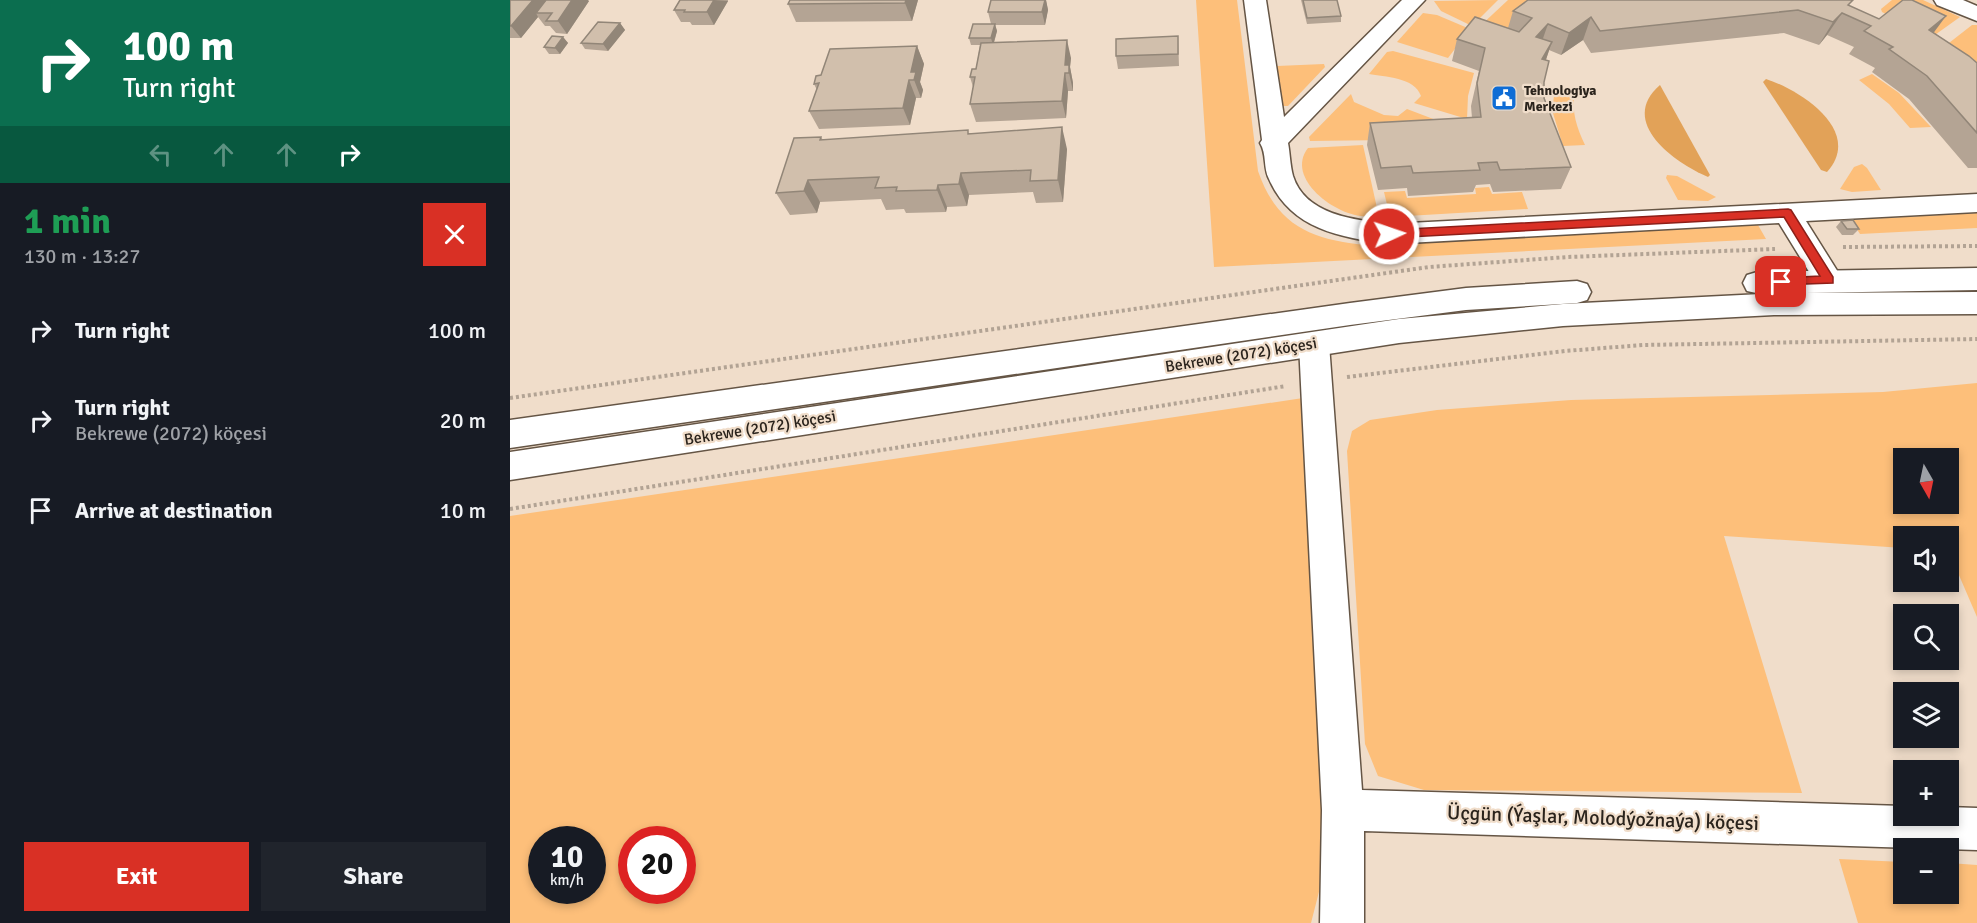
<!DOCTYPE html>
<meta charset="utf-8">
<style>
:root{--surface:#171b24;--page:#20242c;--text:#f1f3f6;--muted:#9ea1a6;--accent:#d93025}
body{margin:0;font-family:Signika,sans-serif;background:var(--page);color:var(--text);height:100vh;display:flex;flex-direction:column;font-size:22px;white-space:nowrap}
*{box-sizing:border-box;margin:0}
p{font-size:20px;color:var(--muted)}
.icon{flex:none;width:33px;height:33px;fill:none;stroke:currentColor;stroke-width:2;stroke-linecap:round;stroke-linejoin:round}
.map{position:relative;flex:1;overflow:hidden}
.drawer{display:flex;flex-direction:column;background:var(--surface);width:510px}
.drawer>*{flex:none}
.top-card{background:#0b6e4f;color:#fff;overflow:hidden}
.needle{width:39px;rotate:171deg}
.tools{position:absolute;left:1383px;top:448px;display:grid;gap:12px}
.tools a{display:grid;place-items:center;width:66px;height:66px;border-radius:0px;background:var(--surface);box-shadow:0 3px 9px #0003;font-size:30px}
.speed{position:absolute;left:18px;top:826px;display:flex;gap:12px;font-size:30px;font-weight:700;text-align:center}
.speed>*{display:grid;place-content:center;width:78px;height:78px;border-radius:50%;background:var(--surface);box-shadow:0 3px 9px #0003;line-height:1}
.speed small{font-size:15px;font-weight:400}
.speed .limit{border:9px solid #d22;background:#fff;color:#111}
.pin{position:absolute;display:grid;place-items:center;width:51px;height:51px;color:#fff;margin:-26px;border-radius:12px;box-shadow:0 3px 9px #0006}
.me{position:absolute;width:66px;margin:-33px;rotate:87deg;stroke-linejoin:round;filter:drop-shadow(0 0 4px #0008)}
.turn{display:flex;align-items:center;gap:21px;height:126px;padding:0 24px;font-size:27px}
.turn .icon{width:78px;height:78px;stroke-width:2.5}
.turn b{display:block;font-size:42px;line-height:51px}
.lanes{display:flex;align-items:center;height:57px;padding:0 24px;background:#0003;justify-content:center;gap:30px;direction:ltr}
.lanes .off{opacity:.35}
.round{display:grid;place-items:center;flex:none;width:63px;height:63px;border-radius:0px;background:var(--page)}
.overview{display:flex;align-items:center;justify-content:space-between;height:102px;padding:0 24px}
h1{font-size:36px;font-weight:800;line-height:45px;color:#1e9e55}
.action{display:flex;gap:12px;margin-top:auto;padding:12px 24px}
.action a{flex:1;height:69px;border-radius:0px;background:var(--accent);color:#fff;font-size:24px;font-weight:800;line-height:69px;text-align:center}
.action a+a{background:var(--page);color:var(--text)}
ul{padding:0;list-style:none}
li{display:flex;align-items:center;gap:18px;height:90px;padding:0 24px}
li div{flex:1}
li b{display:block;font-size:22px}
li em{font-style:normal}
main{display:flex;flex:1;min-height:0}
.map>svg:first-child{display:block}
.green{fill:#fdbf7a;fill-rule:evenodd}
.water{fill:#e2a258}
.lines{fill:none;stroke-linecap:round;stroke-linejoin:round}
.minor-casing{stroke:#655545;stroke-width:3}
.major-casing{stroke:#655545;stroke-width:3}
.path{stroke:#b2a394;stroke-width:4;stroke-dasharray:3 3;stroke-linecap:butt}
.minor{fill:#fff;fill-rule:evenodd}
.major{fill:#fff;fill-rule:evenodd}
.wall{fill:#b4a494}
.shaded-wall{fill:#928678}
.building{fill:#d1bfac;stroke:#928678;stroke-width:1.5}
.route{fill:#d93025;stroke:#8d1f18;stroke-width:1.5}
.labels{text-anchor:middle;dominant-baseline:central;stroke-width:4.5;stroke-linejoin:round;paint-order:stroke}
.far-poi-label{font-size:14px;font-weight:bold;fill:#2a231c;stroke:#f0ddca;text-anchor:start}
.street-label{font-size:16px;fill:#2a231c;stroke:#f0ddca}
.near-street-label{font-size:20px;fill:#2a231c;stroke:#f0ddca}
</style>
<main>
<section class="drawer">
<div class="top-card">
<div class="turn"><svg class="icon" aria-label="right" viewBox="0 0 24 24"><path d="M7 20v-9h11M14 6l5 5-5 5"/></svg><div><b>100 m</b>Turn right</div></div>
<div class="lanes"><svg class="icon off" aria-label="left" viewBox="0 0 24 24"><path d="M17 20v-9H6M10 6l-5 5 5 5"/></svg><svg class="icon off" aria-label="ahead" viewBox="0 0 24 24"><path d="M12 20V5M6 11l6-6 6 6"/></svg><svg class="icon off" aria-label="ahead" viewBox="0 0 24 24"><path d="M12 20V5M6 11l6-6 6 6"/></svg><svg class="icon" aria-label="right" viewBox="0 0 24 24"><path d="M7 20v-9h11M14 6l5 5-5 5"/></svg></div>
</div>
<div class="overview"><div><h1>1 min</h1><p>130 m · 13:27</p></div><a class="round" style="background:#d93025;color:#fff"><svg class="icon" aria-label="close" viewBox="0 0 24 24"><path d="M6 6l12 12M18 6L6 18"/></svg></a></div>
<ul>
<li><svg class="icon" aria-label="right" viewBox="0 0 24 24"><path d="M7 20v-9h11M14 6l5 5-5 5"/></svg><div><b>Turn right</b></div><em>100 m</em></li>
<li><svg class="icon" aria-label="right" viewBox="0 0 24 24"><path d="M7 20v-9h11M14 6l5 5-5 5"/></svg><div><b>Turn right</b><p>Bekrewe (2072) köçesi</p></div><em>20 m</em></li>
<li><svg class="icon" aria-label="arrive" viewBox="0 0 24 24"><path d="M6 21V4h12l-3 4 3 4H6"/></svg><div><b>Arrive at destination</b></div><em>10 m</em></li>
</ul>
<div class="action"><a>Exit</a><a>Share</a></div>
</section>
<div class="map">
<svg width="1467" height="923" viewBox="0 0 1467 923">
<rect width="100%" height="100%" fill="#f0ddca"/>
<!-- green -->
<g class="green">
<path d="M 686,0 L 727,0 L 748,171 C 767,226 802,240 857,245 L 1248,225 L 1256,239 L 704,267 Z"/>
<polygon points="988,0 962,26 931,11 924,1"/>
<polygon points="998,0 1046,0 999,29 968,28"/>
<polygon points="1382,0 1413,0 1450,17 1422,37 1372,12 1371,9"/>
<polygon points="913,13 927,15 960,29 938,58 887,42"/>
<polygon points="1462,25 1467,25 1467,98 1421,57"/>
<path d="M 883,51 L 964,73 L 958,96 L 957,119 L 904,103 L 911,96 C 905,77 874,77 859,74 L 877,52 Z"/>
<polygon points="814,64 815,67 778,106 773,106 767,66"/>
<polygon points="1362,74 1389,93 1421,127 1400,128 1379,104 1349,80"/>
<path d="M 1045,89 L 1065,93 C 1061,112 1067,128 1075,145 L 1053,146 L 1042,110 Z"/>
<polygon points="841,94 844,102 874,115 888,116 897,109 947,128 879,140 800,141 799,137"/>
<path d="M 853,145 L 867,208 L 866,215 C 837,225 772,181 798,148 Z"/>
<polygon points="1352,164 1357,168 1371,190 1342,192 1330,189 1344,167"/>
<polygon points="1157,175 1167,176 1206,197 1198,201 1168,200 1156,178"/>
<polygon points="979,187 982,194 1012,192 1018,209 880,217 874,192 895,191 897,198 966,194 965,188"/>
<polygon points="1467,213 1467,228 1350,234 1341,220"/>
<path d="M 1467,383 L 1467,617 L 1439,552 L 1438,537 L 1394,537 L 1393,548 L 1214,536 L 1292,793 L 914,790 L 868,776 L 855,744 L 837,451 L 842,431 L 860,420 L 927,410 L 1061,400 L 1373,392 ZM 1394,459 L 1438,459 L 1438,504 L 1394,504 Z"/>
<path d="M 793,398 L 814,776 L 812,880 L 801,923 L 0,923 L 0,516 ZM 32,840 L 82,840 L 82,891 L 32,891 ZM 122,840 L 172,840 L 172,891 L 122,891 Z"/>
<polygon points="1329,859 1393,862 1394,894 1438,894 1439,863 1467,865 1467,923 1348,923"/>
</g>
<!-- water -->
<g class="water">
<path d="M 1256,79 C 1290,90 1354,131 1317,172 L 1311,170 L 1253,82 Z"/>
<path d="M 1150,85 L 1200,175 L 1198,177 C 1165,163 1107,122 1150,85 Z"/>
</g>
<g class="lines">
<!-- minor casing -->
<g class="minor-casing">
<g id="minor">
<path d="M 734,0 L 756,0 L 774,117 L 892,0 L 915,0 L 778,143 C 780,153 780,165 783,176 C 795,215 845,220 879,224 L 1467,194 L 1467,212 L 1296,221 L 1333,280 L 1329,288 L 1319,291 L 1309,288 L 1269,223 L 879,244 C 829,237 781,229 759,179 C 753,168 757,154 750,143 L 752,140 Z"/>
<polygon points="1424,0 1453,0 1467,6 1467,21 1427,5"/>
<polygon points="804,332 815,336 819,344 852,790 1394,806 1394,816 1438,816 1438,807 1467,808 1467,850 854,831 854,923 810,923 812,810 789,344 793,336"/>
</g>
</g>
<!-- major casing -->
<g class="major-casing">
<g id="major">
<polygon points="1467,268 1467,290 1295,293 1467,292 1467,314 1264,315 1053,326 889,343 0,480 0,452 889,319 1053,304 1251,294 1237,291 1233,283 1237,275 1247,272"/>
<polygon points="1067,281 1077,284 1081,292 1077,300 1067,303 956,310 840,325 0,448 0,420 840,303 956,288"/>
</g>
</g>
<!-- path -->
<g class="path">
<polyline points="1333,247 1467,246"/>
<polyline points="837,377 1055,351 1133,345 1467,339"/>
<polyline points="0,398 919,267 1058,257 1265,249"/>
<polyline points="0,509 776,386"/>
</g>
<!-- minor -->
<use href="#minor" class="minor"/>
<!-- major -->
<use href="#major" class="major"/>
</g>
<!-- wall -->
<g class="wall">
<polygon points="0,0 79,1 57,34 46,33 40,26 35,26 28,17 11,38 0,38"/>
<polygon points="170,0 218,0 218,1 204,25 182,25 180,22 171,22 164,10"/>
<polygon points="408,0 402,21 286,22 278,4"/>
<polygon points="481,0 536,0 538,10 535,25 485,25 487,31 484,43 561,58 560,67 563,83 563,91 558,91 556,118 466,122 460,104 463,87 460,77 466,69 470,45 461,45 459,38 481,24 478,12"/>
<polygon points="791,0 827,0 831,16 831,22 797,24"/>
<polygon points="1340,6 1369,19 1423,32 1467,63 1467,168 1458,168 1399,99 1362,72 1365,68 1339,54 1344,47 1317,35 1309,45 1274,33 1081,53 1073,40 1051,55 1039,50 1036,60 1034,82 1034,98 1061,167 1051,189 983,192 980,184 966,185 963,192 898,196 897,188 868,190 857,145 860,123 962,118 961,106 969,71 942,61 947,39 998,28 1003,11"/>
<polygon points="110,23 115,30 98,51 75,49 71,43"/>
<polygon points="668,36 669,66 608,69 606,56"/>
<polygon points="53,37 58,43 50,54 39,54 34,47"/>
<polygon points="407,46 414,64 410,82 413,90 411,98 406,98 400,125 309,129 299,111 307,90 304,84 311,75"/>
<polygon points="459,133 557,149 553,202 526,203 523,192 459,195 457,206 437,207 436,212 396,213 394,209 376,210 371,199 310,202 307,213 280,215 266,193 311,137 313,140"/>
<polygon points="1331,221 1349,229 1343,235 1332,235 1326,227"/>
</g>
<!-- shaded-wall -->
<g class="shaded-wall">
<polygon points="23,0 43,0 26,13 28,17 11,38 1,26"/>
<polygon points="62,0 78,0 79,1 57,34 48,21"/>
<polygon points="204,0 218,1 204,25 197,12"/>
<polygon points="396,0 408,0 402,21 395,3"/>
<polygon points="535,0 536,0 538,10 535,25 532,12"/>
<polygon points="1332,13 1317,35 1309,45 1323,22"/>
<polygon points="1436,16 1419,39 1419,30"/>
<polygon points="1081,17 1073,40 1051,55 1059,33"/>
<polygon points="110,23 115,30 98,51 93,44"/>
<polygon points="485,24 487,31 483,45 481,38"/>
<polygon points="1038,24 1030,47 1026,37"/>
<polygon points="53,37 58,43 50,54 45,48"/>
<polygon points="557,40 561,58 560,67 563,83 563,91 559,73 555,65"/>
<polygon points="1042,42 1034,65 1032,59"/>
<polygon points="407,46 414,64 410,82 413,90 411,98 401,72"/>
<polygon points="555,73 558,91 556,118 552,101"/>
<polygon points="399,80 406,98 400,125 393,108"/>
<polygon points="552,127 557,149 553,202 548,180"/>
<polygon points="451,173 459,195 457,206 449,184"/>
<polygon points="298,180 310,202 307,213 294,191"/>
<polygon points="428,185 437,207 436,212 427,190"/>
</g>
<!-- building -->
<g class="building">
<polygon points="0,0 23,0 1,26 0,26"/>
<polygon points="36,0 62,0 48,21 36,21 42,13 26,13"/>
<polygon points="170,0 204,0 197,12 174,12 175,10 164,10"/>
<polygon points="280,0 396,0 395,3 278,4"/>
<polygon points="481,0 535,0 532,12 478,12"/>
<polygon points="793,0 827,0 831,16 797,18"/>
<polygon points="1018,0 1343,0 1338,5 1369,19 1393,0 1402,0 1436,16 1419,30 1459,56 1467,63 1467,133 1417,76 1379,49 1383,47 1354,31 1361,26 1332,13 1323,22 1288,10 1090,31 1081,17 1059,33 1038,24 1026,37 1042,42 1032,59 1039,61 1034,82 1034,98 1061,167 990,170 987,162 968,163 970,170 903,173 901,166 871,168 860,123 971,117 967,83 975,48 947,39 965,17 1009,32 1022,18 1003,11"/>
<polygon points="88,22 110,23 93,44 71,43"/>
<polygon points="463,24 485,24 481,38 459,38"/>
<polygon points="42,36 53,37 45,48 34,47"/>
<polygon points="668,36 668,54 606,56 606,39"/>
<polygon points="557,40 555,65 559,65 559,73 555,73 552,101 460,104 465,77 460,77 462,69 466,69 471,43"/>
<polygon points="407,46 401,72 406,72 404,80 399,80 393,108 299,111 309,83 304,84 306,76 311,75 320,49"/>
<polygon points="552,127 548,180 520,181 521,170 451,173 449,184 428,185 427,190 386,191 387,187 365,188 369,177 298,180 294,191 266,193 284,138 311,137 310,140 458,130 458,134"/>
<polygon points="1343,220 1349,229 1337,229 1331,221"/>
</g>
<!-- route -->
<polygon class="route" points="1278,209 1281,210 1323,277 1323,283 1267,285 1267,279 1271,278 1310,276 1274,217 879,238 873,234 879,230"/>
<!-- icons -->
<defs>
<g id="civic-square" transform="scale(1.35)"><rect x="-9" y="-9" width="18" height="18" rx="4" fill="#0e6cd5" stroke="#f0ddca"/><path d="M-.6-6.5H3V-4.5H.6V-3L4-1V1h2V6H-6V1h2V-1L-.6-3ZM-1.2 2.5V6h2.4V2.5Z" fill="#fff"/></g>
</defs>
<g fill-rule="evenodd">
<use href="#civic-square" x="994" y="98"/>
</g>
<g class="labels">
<!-- far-poi labels -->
<g class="far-poi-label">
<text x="1014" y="90">Tehnologiya<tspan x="1014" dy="16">Merkezi</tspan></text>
</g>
<!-- street labels -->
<g class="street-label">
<text transform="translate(731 355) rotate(-9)">Bekrewe (2072) köçesi</text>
<text transform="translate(250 428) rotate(-9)">Bekrewe (2072) köçesi</text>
</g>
<!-- near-street labels -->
<g class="near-street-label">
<text transform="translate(1093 818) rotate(2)">Üçgün (Ýaşlar, Molodýožnaýa) köçesi</text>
</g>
</g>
</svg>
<div class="tools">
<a><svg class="needle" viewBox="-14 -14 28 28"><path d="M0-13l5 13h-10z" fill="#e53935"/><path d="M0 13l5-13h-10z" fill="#9ea1a6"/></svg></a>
<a><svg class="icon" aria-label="sound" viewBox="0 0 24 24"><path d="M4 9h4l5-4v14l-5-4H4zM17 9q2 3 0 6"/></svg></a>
<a><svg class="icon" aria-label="search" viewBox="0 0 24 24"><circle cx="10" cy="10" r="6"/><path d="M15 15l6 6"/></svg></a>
<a><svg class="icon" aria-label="layers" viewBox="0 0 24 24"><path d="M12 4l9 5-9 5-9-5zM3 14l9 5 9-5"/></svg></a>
<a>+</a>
<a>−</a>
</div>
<div class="speed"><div>10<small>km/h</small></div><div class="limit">20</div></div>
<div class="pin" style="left:1271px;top:282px;background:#d93025"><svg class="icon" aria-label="arrive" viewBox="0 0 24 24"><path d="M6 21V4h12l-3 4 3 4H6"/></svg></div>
<svg class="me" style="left:879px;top:234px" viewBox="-20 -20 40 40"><circle r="17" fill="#d93025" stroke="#fff" stroke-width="3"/><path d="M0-11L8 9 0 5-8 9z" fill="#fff"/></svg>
</div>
</main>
